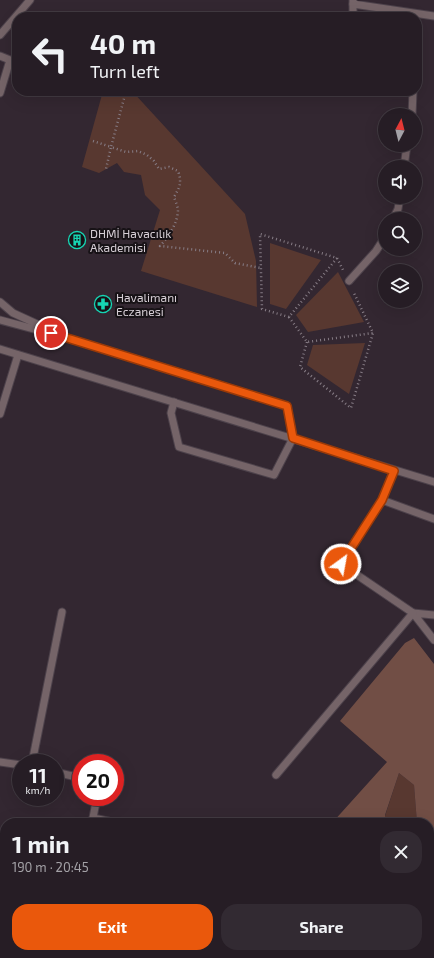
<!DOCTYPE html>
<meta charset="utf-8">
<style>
:root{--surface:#261d25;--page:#322a32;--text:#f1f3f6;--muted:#a4a2a7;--line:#423b42;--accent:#ea580c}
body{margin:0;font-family:"Exo 2",sans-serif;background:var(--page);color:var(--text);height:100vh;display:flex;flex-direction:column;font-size:15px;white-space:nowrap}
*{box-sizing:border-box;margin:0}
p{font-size:13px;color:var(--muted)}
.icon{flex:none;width:22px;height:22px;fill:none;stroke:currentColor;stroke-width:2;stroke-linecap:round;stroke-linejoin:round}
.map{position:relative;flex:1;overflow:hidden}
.panel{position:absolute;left:0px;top:818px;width:434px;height:140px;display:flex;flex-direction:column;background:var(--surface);border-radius:16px 16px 0 0;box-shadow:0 4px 16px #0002,0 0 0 1px var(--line)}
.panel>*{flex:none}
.banner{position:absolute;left:12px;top:12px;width:410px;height:84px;border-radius:16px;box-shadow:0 4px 16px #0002,0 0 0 1px var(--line);background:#261d25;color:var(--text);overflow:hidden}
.needle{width:26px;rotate:7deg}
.tools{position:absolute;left:378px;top:108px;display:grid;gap:8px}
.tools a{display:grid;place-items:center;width:44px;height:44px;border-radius:50%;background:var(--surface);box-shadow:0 4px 16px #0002,0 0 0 1px var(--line);font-size:20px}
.speed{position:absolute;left:12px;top:754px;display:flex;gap:8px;font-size:20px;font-weight:700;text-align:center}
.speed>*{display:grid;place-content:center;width:52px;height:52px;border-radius:50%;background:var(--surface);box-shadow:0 4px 16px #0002,0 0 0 1px var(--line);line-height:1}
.speed small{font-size:10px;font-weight:400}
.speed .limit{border:6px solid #d22;background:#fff;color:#111}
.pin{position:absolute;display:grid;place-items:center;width:34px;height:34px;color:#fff;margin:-17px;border:2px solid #fff;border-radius:50%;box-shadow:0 1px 4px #0007}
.me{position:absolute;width:44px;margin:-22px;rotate:32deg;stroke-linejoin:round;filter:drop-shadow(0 0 3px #0008)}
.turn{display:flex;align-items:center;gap:14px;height:84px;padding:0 12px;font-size:18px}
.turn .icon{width:52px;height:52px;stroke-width:2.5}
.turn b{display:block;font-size:28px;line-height:34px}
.round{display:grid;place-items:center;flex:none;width:42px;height:42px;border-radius:16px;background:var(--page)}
.headline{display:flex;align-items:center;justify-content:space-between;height:68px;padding:0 12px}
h1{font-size:24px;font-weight:700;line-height:30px}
.button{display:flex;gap:8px;margin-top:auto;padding:8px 12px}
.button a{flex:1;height:46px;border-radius:16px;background:var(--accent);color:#fff;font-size:16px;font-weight:700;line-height:46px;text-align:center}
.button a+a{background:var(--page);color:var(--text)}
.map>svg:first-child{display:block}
.green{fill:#583830}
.forest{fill:#714e45}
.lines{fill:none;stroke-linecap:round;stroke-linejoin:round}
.lane-casing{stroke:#4d424b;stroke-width:9}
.path{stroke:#877d86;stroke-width:2.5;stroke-dasharray:1 3;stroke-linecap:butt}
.lane{stroke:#756468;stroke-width:7}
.route-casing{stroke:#983908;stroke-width:10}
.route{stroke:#ea580c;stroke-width:7}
.labels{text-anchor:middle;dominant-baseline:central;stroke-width:4;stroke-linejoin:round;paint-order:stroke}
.poi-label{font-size:12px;fill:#d7cfd6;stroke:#171216;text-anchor:start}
</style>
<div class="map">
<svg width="434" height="958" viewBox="0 0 434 958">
<rect width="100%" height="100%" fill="#332731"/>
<!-- green -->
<g class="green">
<polygon points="103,91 132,91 245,214 256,261 257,307 141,271 160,210 145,195 141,175 124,172 117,163 99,173 82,167"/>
<polygon points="270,243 321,260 286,309 270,304"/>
<polygon points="338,272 364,322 308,332 296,315"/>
<polygon points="365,343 349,394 307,365 313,345"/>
<polygon points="399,773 414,785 417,823 385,823 385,816"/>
<polygon points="429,905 434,919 434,958 404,958 408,953 429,953"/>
<polygon points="197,953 275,953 280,958 196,958"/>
</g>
<!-- forest -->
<g class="forest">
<polygon points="414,638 434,664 434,919 429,905 429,823 417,823 414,785 399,773 385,815 385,823 332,823 387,762 340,721 405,643"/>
<polygon points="275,953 408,953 404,958 280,958"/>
</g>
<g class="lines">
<!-- lane casing -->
<g class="lane-casing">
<g id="lane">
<polyline points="353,0 353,4 434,16"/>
<polyline points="353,4 353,17"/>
<polyline points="0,35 30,0"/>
<polyline points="0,56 10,60 0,93"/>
<polyline points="412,115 413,91"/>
<polyline points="404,167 407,145"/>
<polyline points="393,219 398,209 400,197"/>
<polyline points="349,281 376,251 385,237"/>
<polyline points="0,302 13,313 48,329"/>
<polyline points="0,320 64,337 287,406 293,438 274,475 179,447 171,413 174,402"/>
<polyline points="0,349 434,482"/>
<polyline points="0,414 18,355"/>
<polyline points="394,471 382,500 434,519"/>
<polyline points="434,615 413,613 434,640"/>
<polyline points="0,762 21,765"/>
<polyline points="32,763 62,612"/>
<polyline points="55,772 81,778"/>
<polyline points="276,775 413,613 341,564 382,500"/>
<polyline points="93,818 117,823"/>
<polyline points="92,823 97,797"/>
<polyline points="79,953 83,956 92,958"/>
<polyline points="156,958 158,953"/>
</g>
</g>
<!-- path -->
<g class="path">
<path d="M 126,91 L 111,147 L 126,152 L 138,151 L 147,155 L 154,161 L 159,169 L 169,167 L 178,171 C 182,182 180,187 174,197 C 175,200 177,205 178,209 C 178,223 169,236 160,246 L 225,253 L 235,263 L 261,268"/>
<polyline points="93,141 111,147 106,169"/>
<polyline points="337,258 289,317 262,309 260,234 337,258 343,270"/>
<polyline points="289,317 307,342 373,333"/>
<polyline points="307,342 300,367 351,408 373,333 353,291"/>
</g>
<!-- lane -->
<use href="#lane" class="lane"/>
</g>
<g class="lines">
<!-- route casing -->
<g class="route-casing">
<polyline id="route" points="51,333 287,406 293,438 394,471 382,500 341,564"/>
</g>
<!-- route -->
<use href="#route" class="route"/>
</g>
<!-- icons -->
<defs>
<g id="building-ring" transform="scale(0.9)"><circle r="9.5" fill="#171216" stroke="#16d5b3" stroke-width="1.5"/><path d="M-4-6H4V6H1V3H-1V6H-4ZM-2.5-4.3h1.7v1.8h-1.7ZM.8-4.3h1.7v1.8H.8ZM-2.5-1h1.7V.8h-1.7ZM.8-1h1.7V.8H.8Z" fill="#16d5b3"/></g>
<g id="pharmacy-ring" transform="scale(0.9)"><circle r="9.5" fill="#171216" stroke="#16d5b3" stroke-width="1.5"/><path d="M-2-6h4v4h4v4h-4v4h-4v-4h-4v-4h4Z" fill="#16d5b3"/></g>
</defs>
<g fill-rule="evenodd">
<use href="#building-ring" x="77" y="240"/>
<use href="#pharmacy-ring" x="103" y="304"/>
</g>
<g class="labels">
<!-- poi labels -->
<g class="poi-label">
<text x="90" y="233">DHMİ Havacılık<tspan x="90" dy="14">Akademisi</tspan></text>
<text x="116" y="297">Havalimanı<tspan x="116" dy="14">Eczanesi</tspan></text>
</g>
</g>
</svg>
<div class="tools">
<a><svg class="needle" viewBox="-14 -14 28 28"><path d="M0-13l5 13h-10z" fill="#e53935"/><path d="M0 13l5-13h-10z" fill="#a4a2a7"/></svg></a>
<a><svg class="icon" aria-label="sound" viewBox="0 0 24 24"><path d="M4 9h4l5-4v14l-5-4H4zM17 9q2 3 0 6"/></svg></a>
<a><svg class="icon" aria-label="search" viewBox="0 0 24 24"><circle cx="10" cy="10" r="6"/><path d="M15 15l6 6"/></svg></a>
<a><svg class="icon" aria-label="layers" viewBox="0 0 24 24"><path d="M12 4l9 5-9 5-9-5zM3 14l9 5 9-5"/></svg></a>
</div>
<div class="speed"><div>11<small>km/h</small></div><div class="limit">20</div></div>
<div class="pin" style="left:51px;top:333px;background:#d93025"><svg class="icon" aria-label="arrive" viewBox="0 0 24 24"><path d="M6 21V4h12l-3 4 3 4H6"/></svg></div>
<svg class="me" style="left:341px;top:564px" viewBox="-20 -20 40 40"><circle r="17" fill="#ea580c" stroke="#fff" stroke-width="3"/><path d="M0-11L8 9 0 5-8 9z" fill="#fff"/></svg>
<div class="banner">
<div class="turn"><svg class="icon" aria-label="left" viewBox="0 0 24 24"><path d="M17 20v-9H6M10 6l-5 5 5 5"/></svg><div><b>40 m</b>Turn left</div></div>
</div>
<section class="panel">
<div class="headline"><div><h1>1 min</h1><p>190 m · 20:45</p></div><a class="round"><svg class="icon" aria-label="close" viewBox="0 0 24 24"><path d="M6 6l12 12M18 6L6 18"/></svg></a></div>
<div class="button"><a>Exit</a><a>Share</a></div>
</section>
</div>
